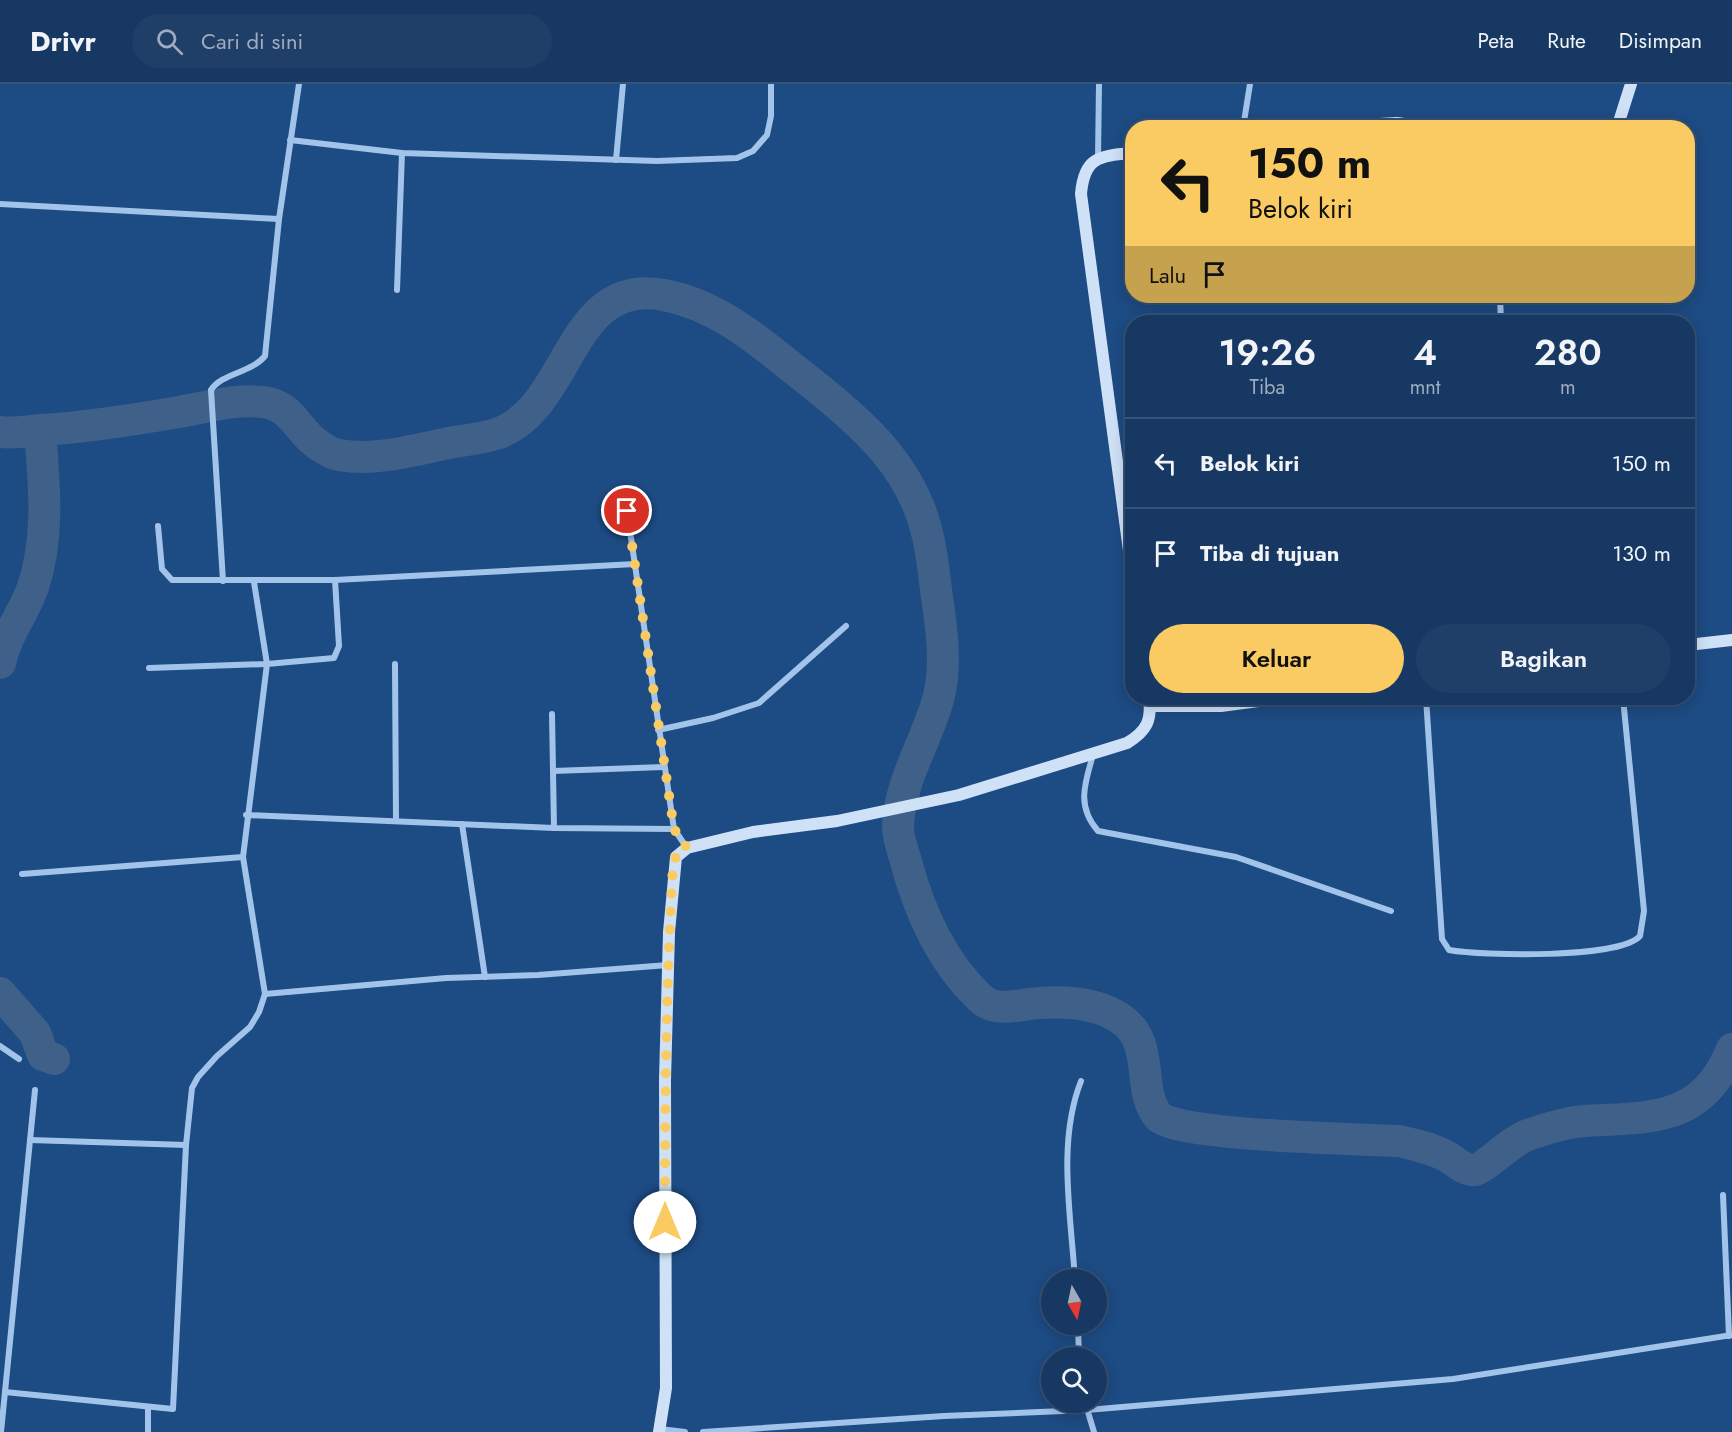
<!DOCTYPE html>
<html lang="id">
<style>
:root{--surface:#163862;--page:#1f3f68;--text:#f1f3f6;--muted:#9eacbe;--line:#355277;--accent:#f9cb62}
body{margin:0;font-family:Jost,sans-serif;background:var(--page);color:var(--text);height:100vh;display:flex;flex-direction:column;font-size:22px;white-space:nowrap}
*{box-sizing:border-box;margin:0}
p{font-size:20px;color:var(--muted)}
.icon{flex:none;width:33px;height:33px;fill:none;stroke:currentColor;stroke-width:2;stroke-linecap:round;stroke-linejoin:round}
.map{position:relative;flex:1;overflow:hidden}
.sheet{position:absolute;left:1125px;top:231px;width:570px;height:390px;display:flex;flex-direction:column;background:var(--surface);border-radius:24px;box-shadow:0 3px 15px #0003,0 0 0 2px var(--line)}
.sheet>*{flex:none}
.top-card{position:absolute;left:1125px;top:36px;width:570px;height:183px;border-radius:24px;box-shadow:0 3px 15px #0003,0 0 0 2px var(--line);background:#f9cb62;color:#111;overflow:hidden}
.needle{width:39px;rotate:171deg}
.buttons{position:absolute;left:1041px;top:1185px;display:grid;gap:12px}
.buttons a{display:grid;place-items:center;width:66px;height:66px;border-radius:50%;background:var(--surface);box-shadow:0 3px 15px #0003,0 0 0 2px var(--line);font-size:30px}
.pin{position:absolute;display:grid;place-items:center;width:51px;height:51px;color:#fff;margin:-26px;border:3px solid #fff;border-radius:50%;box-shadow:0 2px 6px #0007}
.me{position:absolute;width:66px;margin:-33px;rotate:0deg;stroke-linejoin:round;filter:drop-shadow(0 0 4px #0008)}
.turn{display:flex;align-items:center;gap:21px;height:126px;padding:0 24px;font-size:27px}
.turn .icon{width:78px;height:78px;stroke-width:2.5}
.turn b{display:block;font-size:42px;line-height:51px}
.then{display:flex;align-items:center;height:57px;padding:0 24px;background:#0003;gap:12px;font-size:22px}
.eta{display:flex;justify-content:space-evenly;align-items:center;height:102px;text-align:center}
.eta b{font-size:36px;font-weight:600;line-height:42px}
.cta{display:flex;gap:12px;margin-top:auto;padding:12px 24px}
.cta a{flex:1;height:69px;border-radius:36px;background:var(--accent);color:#111;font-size:24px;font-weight:600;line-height:69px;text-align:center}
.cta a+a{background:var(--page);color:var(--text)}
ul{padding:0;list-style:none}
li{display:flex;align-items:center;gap:18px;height:90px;padding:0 24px;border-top:2px solid var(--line)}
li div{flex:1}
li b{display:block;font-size:22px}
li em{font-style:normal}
header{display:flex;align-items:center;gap:36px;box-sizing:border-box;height:84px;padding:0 30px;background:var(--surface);border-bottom:2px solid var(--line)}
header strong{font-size:28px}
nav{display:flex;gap:33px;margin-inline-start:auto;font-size:21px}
.search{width:420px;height:54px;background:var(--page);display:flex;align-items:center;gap:15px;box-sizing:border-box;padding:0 21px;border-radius:33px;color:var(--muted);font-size:22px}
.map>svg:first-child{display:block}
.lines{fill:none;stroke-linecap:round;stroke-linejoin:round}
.river{stroke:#3f6189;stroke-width:32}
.street{stroke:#a3c4ea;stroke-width:6}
.secondary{stroke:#cfe1f7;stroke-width:12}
.route{stroke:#f9cb62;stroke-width:10;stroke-dasharray:0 18}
</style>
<header>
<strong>Drivr</strong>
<div class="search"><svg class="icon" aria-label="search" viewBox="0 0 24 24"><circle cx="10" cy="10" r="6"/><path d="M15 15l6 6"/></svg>Cari di sini</div>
<nav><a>Peta</a><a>Rute</a><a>Disimpan</a></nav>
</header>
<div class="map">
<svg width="1732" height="1348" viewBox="0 0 1732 1348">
<rect width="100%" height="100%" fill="#1d4b83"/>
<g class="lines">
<!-- river -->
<g class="river">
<path d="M 0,348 C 14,350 28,347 42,346 C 89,343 133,336 179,328 C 207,323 235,315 263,318 C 294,322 297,348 320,362 C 324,365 333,370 339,371 C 376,378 418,365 454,358 C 468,356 483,354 496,350 C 572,325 567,192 664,211 C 722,222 764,262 809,297 C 862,339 913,383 928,453 C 932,470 934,489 936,506 C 941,540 947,577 939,612 C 928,655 899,697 898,743 C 898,753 902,764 905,774 C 918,824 941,877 979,913 C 995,930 1019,920 1039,919 C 1067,917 1098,919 1121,935 C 1156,959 1136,1004 1158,1032 C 1174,1052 1363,1055 1399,1057 C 1416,1061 1431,1064 1446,1072 C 1455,1077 1465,1087 1475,1086 C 1485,1084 1512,1056 1528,1051 C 1545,1045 1567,1038 1585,1037 C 1653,1033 1702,1038 1732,965"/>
<path d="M 0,579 C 6,550 24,529 33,503 C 50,451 44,400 40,346"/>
<polyline points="0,909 35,949 43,971 54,975"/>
</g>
<!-- street -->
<g class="street">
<polyline points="1243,44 1250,0"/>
<polyline points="290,56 402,69 657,77 737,74 753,67 767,51 771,32 771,0"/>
<polyline points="1098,74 1099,0"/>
<polyline points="616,76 623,0"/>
<polyline points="0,120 279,135 299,0"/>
<polyline points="397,206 402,69"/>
<polyline points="1500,212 1501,238"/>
<polyline points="627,427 674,745 687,764"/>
<polyline points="158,442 162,485 172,496 335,496 635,480"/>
<path d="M 223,497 L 211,306 C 222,289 251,289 265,272 L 279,135"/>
<polyline points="395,580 396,736"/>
<polyline points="149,584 267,580 334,574 339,562 335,496"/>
<path d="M 1426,614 L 1442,855 L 1449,866 C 1481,872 1620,875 1640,852 L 1644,827 L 1623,614"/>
<polyline points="552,630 554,744"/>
<polyline points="658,646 713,634 759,619 846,542"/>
<path d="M 1093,671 C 1085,699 1076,722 1098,747 L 1236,773 L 1391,827"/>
<polyline points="553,687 664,683"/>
<polyline points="246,731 554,744 674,745"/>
<polyline points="462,740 485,893"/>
<polyline points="22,790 243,773"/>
<polyline points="265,910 446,894 538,891 668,881"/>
<polyline points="0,962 19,975"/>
<polyline points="30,1056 186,1061"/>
<polyline points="1723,1111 1729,1252"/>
<path d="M 1075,1196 C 1071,1131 1057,1058 1081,997"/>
<polyline points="1078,1240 1079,1274"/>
<polyline points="5,1308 173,1325 186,1061 192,1004 198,993 217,972 250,943 259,928 265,910 243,773 267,580 254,498"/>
<polyline points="1085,1318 1094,1348"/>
<polyline points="660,1345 685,1348"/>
<polyline points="1,1348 35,1006"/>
<polyline points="148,1348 148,1324"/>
<polyline points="703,1348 944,1332 1087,1326 1453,1295 1732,1251"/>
</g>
<!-- secondary -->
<g class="secondary">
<polyline points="1308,44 1397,39 1432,44"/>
<polyline points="1617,44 1631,0"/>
<path d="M 1132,69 C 1099,72 1084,73 1081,110 L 1132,489"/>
<polyline points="1688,561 1732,556"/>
<polyline points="1150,622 1221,622 1282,614"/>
<path d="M 659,1348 L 666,1304 L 665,996 L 669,848 L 676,773 L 687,764 L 753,748 L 837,737 L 959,711 L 1127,659 C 1147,647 1152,636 1149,614"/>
</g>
</g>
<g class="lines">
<!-- route -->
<path class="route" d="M 627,427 L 674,745 L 687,764 L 676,772 L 673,782 C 666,901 665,1019 665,1138"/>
</g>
</svg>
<div class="buttons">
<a><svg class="needle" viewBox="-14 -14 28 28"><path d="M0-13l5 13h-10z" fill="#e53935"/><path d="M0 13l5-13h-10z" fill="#9eacbe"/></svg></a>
<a><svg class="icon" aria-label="search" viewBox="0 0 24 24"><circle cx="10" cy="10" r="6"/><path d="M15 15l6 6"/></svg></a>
</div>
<div class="pin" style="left:627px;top:427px;background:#d93025"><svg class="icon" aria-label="arrive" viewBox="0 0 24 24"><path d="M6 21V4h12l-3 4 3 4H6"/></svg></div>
<svg class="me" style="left:665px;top:1138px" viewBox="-20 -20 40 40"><circle r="19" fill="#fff"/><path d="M0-13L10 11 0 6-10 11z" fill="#f9cb62"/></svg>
<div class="top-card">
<div class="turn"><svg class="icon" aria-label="left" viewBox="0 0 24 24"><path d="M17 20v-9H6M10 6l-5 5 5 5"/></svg><div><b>150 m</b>Belok kiri</div></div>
<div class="then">Lalu<svg class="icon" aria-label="arrive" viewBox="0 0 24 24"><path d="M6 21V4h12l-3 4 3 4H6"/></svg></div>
</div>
<section class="sheet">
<div class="eta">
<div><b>19:26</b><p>Tiba</p></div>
<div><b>4</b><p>mnt</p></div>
<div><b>280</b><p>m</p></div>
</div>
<ul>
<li><svg class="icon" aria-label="left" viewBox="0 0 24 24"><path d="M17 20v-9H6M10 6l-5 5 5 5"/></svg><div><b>Belok kiri</b></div><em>150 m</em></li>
<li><svg class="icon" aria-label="arrive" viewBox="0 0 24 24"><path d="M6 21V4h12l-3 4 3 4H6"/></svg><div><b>Tiba di tujuan</b></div><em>130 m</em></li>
</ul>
<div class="cta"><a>Keluar</a><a>Bagikan</a></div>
</section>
</div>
